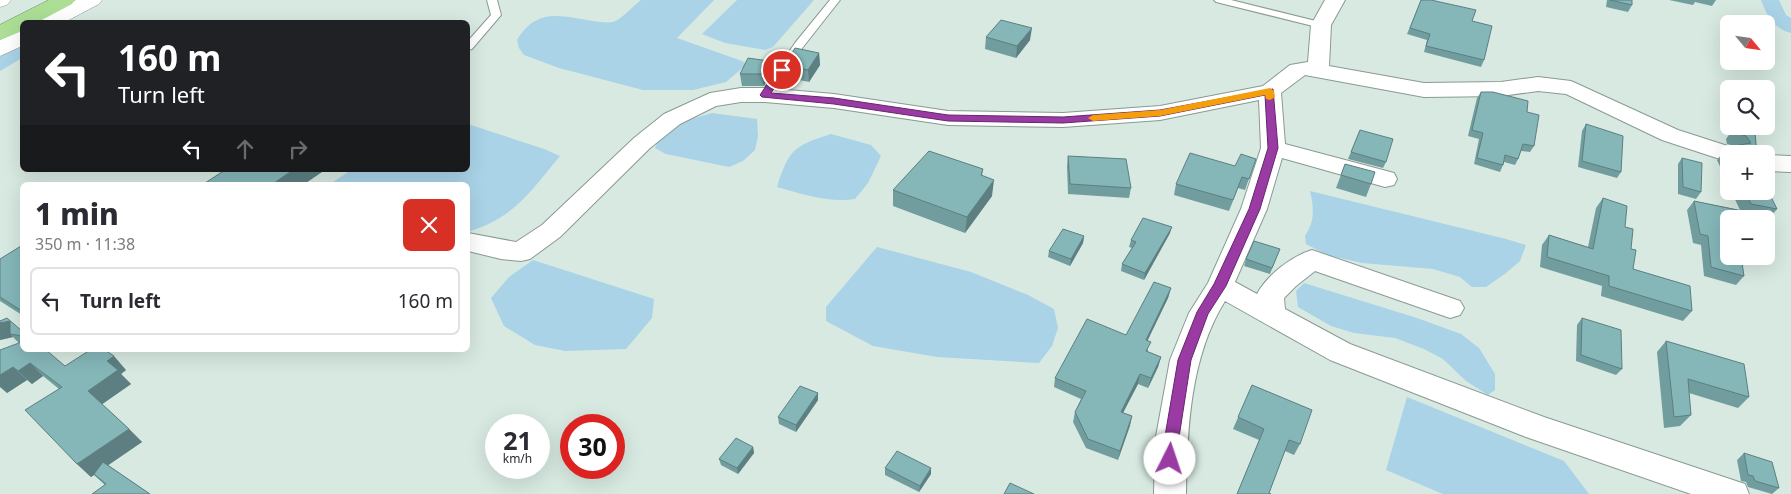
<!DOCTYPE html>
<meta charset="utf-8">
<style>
:root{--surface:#fff;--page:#f2f2f3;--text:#2b2b33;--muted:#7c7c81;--line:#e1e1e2}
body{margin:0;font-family:"Noto Sans",sans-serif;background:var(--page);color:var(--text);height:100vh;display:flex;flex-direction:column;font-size:19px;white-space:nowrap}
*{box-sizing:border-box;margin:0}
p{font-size:16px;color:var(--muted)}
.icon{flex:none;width:28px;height:28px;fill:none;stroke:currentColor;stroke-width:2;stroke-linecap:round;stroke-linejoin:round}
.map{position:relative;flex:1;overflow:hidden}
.side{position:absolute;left:20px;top:182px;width:450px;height:170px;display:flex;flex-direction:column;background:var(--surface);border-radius:8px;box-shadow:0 5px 20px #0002}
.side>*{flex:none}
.guide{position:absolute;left:20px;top:20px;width:450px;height:152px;border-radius:8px;box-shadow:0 5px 20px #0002;background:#202124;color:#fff;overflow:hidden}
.needle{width:32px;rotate:119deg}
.fabs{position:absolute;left:1720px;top:15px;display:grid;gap:10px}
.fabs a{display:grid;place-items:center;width:55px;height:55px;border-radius:8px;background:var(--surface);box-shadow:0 5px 20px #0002;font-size:25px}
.speed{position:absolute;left:485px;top:414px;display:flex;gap:10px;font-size:25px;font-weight:700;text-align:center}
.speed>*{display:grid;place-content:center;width:65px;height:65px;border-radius:50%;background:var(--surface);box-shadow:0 5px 20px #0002;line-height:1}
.speed small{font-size:12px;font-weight:400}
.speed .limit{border:8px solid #d22;background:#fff;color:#111}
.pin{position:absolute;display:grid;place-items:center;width:42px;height:42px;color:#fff;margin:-21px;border:2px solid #fff;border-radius:50%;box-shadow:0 1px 5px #0007}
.me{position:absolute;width:55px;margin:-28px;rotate:4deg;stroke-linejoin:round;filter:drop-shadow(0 0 4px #0008)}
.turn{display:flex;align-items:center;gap:18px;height:105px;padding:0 15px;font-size:22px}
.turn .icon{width:65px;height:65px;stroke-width:2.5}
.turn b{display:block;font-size:35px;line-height:42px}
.lanes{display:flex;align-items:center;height:48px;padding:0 15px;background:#0003;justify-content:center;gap:25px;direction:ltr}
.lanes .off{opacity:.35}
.round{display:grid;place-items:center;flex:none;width:52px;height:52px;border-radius:8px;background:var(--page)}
.head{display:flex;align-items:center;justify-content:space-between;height:85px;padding:0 15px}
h1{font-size:30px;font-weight:800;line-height:38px}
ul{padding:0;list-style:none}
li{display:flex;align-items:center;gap:15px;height:68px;margin:0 10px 8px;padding:0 5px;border:2px solid var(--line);border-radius:8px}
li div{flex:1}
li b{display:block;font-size:19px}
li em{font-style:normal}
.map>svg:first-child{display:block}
.water{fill:#aad3e7}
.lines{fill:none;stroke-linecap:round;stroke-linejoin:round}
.canal{fill:#aad3e7;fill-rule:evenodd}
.service-casing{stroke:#899a93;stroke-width:2}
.minor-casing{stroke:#899a93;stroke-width:2}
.tertiary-casing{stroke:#899a93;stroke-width:1}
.motorway-casing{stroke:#80a272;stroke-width:1}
.service{fill:#fff;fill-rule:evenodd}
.minor{fill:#fff;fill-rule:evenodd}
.tertiary{fill:#fff;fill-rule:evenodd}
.motorway{fill:#acde95;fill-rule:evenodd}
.wall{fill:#729d9e}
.shaded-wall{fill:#5d7f81}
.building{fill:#85b6b8;stroke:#5d7f81}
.route{fill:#9a3ba4;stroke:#64266b}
.slow{fill:#f59e0b}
</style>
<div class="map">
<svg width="1791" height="494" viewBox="0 0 1791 494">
<rect width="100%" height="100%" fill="#d7e9e1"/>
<!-- water -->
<g class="water">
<path d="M 641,0 L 714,0 L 677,38 L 742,61 L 747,64 L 726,82 L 693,90 L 643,90 L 559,68 L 524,55 L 519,48 L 517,40 C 537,7 561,16 593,21 C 599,22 608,23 613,22 C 622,19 633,6 641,0 Z"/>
<polygon points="737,0 814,0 773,47 765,50 725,43 702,34"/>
<polygon points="22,43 22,58 0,71 0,55"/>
<polygon points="712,113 757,119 758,136 755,150 743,161 729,167 666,154 655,148 660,136 678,123"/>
<path d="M 468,124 L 544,149 L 560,156 C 530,192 514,218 468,232 L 468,185 L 338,185 L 333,182 L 351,170 L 468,170 Z"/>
<path d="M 831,134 L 871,145 L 881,156 L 868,183 L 855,199 C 829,203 802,194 777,187 C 789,149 794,146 831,134 Z"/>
<path d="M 1310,191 L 1506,239 L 1526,245 L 1520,261 L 1506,273 L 1486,287 L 1472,287 L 1460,277 L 1433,269 L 1362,263 L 1327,255 L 1306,244 L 1305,236 C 1315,221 1314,208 1310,191 Z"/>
<polygon points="877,247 971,272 1028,295 1054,309 1058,328 1052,346 1039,363 937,357 873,346 826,321 826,307"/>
<polygon points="533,260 654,299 652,318 626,349 565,351 535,345 504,326 491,298 509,277"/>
<polygon points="1304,283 1417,318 1461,334 1479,348 1495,374 1495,390 1488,395 1466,381 1443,359 1424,349 1395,338 1354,333 1331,326 1298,307 1296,291"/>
<polygon points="1407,397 1564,461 1589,494 1443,494 1386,470"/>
</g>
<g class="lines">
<!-- canal -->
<path class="canal" d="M 1761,0 L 1779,0 L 1786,15 L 1791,18 L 1791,33 C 1773,28 1767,16 1761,0 Z"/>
<!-- service casing -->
<g class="service-casing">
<g id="service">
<polygon points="487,0 497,0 501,15 472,49 468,50 468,41 491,15"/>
<polygon points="830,0 840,0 803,47 769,97 761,97 760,95 795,43"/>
<polygon points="1214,0 1231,0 1324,23 1326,25 1321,28 1216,2"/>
</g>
</g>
<!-- minor casing -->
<g class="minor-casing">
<g id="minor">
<path d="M 1325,0 L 1345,0 L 1331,25 L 1329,66 L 1424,83 L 1501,82 L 1538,77 L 1571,81 L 1678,130 L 1737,149 L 1741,154 L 1729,154 L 1729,162 L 1662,140 L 1566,94 L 1538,91 L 1501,96 L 1424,97 L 1305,75 L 1281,93 L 1285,144 L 1394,173 L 1397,179 L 1394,185 L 1385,187 L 1282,158 L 1267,209 L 1235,282 L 1257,294 C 1267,275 1292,256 1312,250 L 1460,301 L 1464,308 L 1460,315 L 1450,318 L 1315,271 L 1296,286 L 1284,298 L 1285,309 L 1350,344 L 1544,417 L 1745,484 L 1749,494 L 1691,494 L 1526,437 L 1330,360 L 1225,301 C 1190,357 1187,430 1186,494 L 1154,494 L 1155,442 L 1170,360 L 1189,313 L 1208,283 L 1241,209 L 1261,148 L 1259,100 L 1160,120 L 1063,127 L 948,125 L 834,108 L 765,102 L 741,102 L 716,106 L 680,124 L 650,148 L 560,237 L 530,259 L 521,261 L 501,259 L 468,251 L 468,233 L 516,242 L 542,225 L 634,138 L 664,114 L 710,93 L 741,88 L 765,88 L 834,94 L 948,111 L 1063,113 L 1160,106 L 1263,86 L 1290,65 L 1308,62 L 1311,25 Z"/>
<polygon points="1766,155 1791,156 1791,172 1766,171"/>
</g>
</g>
<!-- tertiary casing -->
<g class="tertiary-casing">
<g id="tertiary">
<polygon points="0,0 11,0 7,5 0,7"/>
<polygon points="76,0 102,0 99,4 65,22 39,22 42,17"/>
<polygon points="22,30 22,46 0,56 0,40"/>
</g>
</g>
<!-- motorway casing -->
<g class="motorway-casing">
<polygon id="motorway" points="49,0 75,0 72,4 38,22 22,22 22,31 0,40 0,25"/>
</g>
<!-- service -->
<use href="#service" class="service"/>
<!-- minor -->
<use href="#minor" class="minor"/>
<!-- tertiary -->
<use href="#tertiary" class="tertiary"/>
<!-- motorway -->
<use href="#motorway" class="motorway"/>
</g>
<!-- wall -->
<g class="wall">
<polygon points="1421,0 1472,21 1484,60 1481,67 1424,52 1427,40 1407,34"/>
<polygon points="1607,0 1632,0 1632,5 1628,12 1606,7"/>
<polygon points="1669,0 1716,0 1712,6 1695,2 1693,5"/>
<polygon points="986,37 1030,40 1016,58 985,49"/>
<polygon points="819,53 820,65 809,82 785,77 784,65"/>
<polygon points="770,73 764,86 742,86 740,74"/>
<polygon points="1481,92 1527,112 1534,146 1530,152 1521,151 1518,159 1515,165 1504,162 1503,165 1500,172 1474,164 1479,139 1468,136 1477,98"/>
<polygon points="1586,124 1621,172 1617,178 1578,167 1582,131"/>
<polygon points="1734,128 1755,133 1757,154 1729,154 1729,186 1717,160 1726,149 1734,152 1738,147 1727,144 1726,139"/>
<polygon points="1360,130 1386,162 1383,168 1348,159"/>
<polygon points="1068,156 1131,188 1129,198 1068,194 1067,166"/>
<polygon points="1682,158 1701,192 1696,199 1678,194 1678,164"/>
<polygon points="1256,159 1245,190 1238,188 1229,211 1174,195 1176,184 1235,166"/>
<polygon points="1345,164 1371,184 1366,197 1336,188"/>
<polygon points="983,169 982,176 992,196 965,233 893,206 893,190"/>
<polygon points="1731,191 1766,191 1777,209 1768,220 1766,219 1749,216 1729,219 1744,276 1736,285 1704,276 1701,245 1693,243 1687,210 1694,201 1740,210"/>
<polygon points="1603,198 1625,227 1631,249 1633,269 1692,311 1683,321 1601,296 1602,286 1540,267 1542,245 1549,235 1588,247 1596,208"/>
<polygon points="1170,233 1144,280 1121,271 1122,264 1132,248 1129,247 1131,240"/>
<polygon points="1084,236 1083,243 1070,266 1048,257 1049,251"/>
<polygon points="22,247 22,315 0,301 0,259"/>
<polygon points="1280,249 1270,274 1244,266 1246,259"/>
<polygon points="1171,288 1168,298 1147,341 1148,352 1161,357 1158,367 1148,388 1138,384 1123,413 1132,416 1118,460 1086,448 1073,422 1075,412 1081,399 1054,387 1055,378 1126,335"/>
<polygon points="1582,318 1622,369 1616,375 1576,361 1577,325"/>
<polygon points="0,321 22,331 22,350 65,366 126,370 121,374 131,384 102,404 129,429 142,442 108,465 150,494 105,485 94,475 91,477 77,464 59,389 43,376 32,384 27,380 7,393 19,343 13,337 0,340"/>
<polygon points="1666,341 1749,397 1738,408 1689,393 1691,415 1680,426 1664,428 1657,352"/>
<polygon points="1252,385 1300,444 1294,455 1285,451 1269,493 1271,494 1237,494 1259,440 1233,429"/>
<polygon points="818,393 818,400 796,432 779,424 778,417"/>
<polygon points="753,447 754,453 738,474 721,465 719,459"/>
<polygon points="1744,453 1779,488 1772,494 1748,487 1746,482 1741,481 1737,460"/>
<polygon points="885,468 931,474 919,492 885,475"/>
</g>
<!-- shaded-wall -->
<g class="shaded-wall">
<polygon points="1032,28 1030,40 1016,58 1017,46"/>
<polygon points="819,53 820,65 809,82 808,70"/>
<polygon points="769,61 770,73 764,86 762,74"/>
<polygon points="293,170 325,170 303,185 271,185"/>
<polygon points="994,180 992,196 965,233 967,217"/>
<polygon points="1172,227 1170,233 1144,280 1145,273"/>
<polygon points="1084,236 1083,243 1070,266 1071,259"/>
<polygon points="1171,288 1168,298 1143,350 1146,340"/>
<polygon points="10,321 10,334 13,337 0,340 0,323"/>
<polygon points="114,356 126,370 121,374 131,384 101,405 88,391 107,361"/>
<polygon points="1161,357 1158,367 1148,388 1151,378"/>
<polygon points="30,363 43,376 32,384 18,371"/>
<polygon points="13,367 27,380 7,393 0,387 0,375"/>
<polygon points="1140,374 1138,384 1118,422 1121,412"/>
<polygon points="818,393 818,400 796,432 796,425"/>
<polygon points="1132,416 1130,426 1118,460 1120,451"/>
<polygon points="129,429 142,442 91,477 77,464"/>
<polygon points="753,447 754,453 738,474 737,468"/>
<polygon points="931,468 931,474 919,492 920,486"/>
</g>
<!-- building -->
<g class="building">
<polygon points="1421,0 1431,0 1476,10 1472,21 1492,26 1484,60 1426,46 1430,34 1410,28"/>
<polygon points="1610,0 1632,0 1632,5"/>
<polygon points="1001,20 1032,28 1017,46 986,37"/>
<polygon points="795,48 819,53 808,70 784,65"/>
<polygon points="748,58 769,61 762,74 740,74"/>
<polygon points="1481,92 1493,92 1528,101 1527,112 1539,115 1534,146 1523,144 1518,159 1505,155 1503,165 1477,158 1483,133 1472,130"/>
<polygon points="1586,124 1623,136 1621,172 1582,161"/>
<polygon points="1734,128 1755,133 1757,154 1729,154 1729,156 1726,149 1739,153 1739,145 1751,143 1746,136 1735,133"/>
<polygon points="1360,130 1393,139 1386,162 1351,152"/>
<polygon points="929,151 983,169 981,175 994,180 967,217 893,190"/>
<polygon points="1190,153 1235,166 1241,154 1256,159 1249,179 1242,177 1233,200 1176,184"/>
<polygon points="1068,156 1126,159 1131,188 1070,184"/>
<polygon points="1682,158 1702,163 1701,192 1683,187"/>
<polygon points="1345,164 1375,172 1371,184 1341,175"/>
<polygon points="225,170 293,170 271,185 202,185"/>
<polygon points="1766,187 1777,209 1751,204 1745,191 1766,191"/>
<polygon points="1603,198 1627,206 1625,227 1633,229 1631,249 1636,250 1633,269 1690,286 1692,311 1609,286 1609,276 1547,257 1549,235 1593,249"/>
<polygon points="1694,201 1747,212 1749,219 1729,219 1729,256 1741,256 1744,276 1711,267 1708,236 1700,234"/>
<polygon points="1143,218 1172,227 1145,273 1122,264 1136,242 1131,240"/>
<polygon points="1063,229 1084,236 1071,259 1049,251"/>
<polygon points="1254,241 1280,249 1272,268 1246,259"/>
<polygon points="21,246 22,247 22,311 0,297 0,259"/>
<polygon points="1154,282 1171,288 1146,340 1151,342 1146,351 1161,357 1151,378 1140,374 1121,412 1132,416 1120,451 1088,439 1075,412 1086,391 1055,378 1087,319 1126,335"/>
<polygon points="7,318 22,331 22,336 10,334 10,321 0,323 0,321"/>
<polygon points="1582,318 1621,330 1622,369 1581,355"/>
<polygon points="22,338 22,350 46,350 65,366 90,350 105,350 114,356 107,361 118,370 88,391 129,429 77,464 25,410 62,387 30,363 18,371 13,367 0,375 0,350 19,343"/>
<polygon points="1666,341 1744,364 1749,397 1688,379 1691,415 1674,417"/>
<polygon points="1252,385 1312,410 1300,444 1289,440 1269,493 1271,494 1237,494 1264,429 1238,417"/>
<polygon points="800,386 818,393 796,425 778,417"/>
<polygon points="736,438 753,447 737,468 719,459"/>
<polygon points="897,451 931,468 920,486 885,468"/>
<polygon points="1744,453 1772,462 1779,488 1755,481 1753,476 1748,475"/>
<polygon points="103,462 150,494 92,494 106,484 94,474"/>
<polygon points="1010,483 1034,494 1004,494"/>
</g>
<!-- route -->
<polygon class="route" points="782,67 786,70 771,93 834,98 948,115 1063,117 1160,110 1273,89 1278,148 1260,209 1226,286 1208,314 1191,360 1175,463 1170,465 1166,463 1164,459 1164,442 1178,360 1197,312 1214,284 1249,209 1268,148 1265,95 1160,116 1063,123 948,121 834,104 762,97 760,95 778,68"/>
<!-- slow -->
<polygon class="slow" points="1270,88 1274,91 1275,97 1270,100 1266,99 1265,95 1160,116 1093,121 1088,118 1093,115 1160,110"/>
</svg>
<div class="fabs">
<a><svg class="needle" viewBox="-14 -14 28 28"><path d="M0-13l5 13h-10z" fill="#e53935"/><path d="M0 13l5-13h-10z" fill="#7c7c81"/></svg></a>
<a><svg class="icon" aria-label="search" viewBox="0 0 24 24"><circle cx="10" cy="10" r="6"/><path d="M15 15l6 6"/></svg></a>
<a>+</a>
<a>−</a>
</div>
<div class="speed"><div>21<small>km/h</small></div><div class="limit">30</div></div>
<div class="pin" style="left:782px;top:70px;background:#d93025"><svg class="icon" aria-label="arrive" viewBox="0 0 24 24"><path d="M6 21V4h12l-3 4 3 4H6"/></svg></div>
<svg class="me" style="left:1170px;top:459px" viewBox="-20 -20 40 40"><circle r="19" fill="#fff"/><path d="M0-13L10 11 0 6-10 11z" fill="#9a3ba4"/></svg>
<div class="guide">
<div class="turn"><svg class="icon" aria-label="left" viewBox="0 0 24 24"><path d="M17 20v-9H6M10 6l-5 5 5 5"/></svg><div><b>160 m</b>Turn left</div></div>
<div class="lanes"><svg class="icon" aria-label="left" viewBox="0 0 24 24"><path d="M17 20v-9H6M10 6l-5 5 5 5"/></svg><svg class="icon off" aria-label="ahead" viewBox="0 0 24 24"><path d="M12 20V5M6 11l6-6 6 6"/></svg><svg class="icon off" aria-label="right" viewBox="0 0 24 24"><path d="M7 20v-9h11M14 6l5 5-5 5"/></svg></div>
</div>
<section class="side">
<div class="head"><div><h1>1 min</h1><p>350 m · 11:38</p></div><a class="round" style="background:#d93025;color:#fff"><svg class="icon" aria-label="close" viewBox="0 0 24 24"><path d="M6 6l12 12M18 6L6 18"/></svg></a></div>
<ul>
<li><svg class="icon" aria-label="left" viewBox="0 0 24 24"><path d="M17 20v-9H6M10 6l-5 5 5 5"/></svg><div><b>Turn left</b></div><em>160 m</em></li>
</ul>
</section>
</div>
